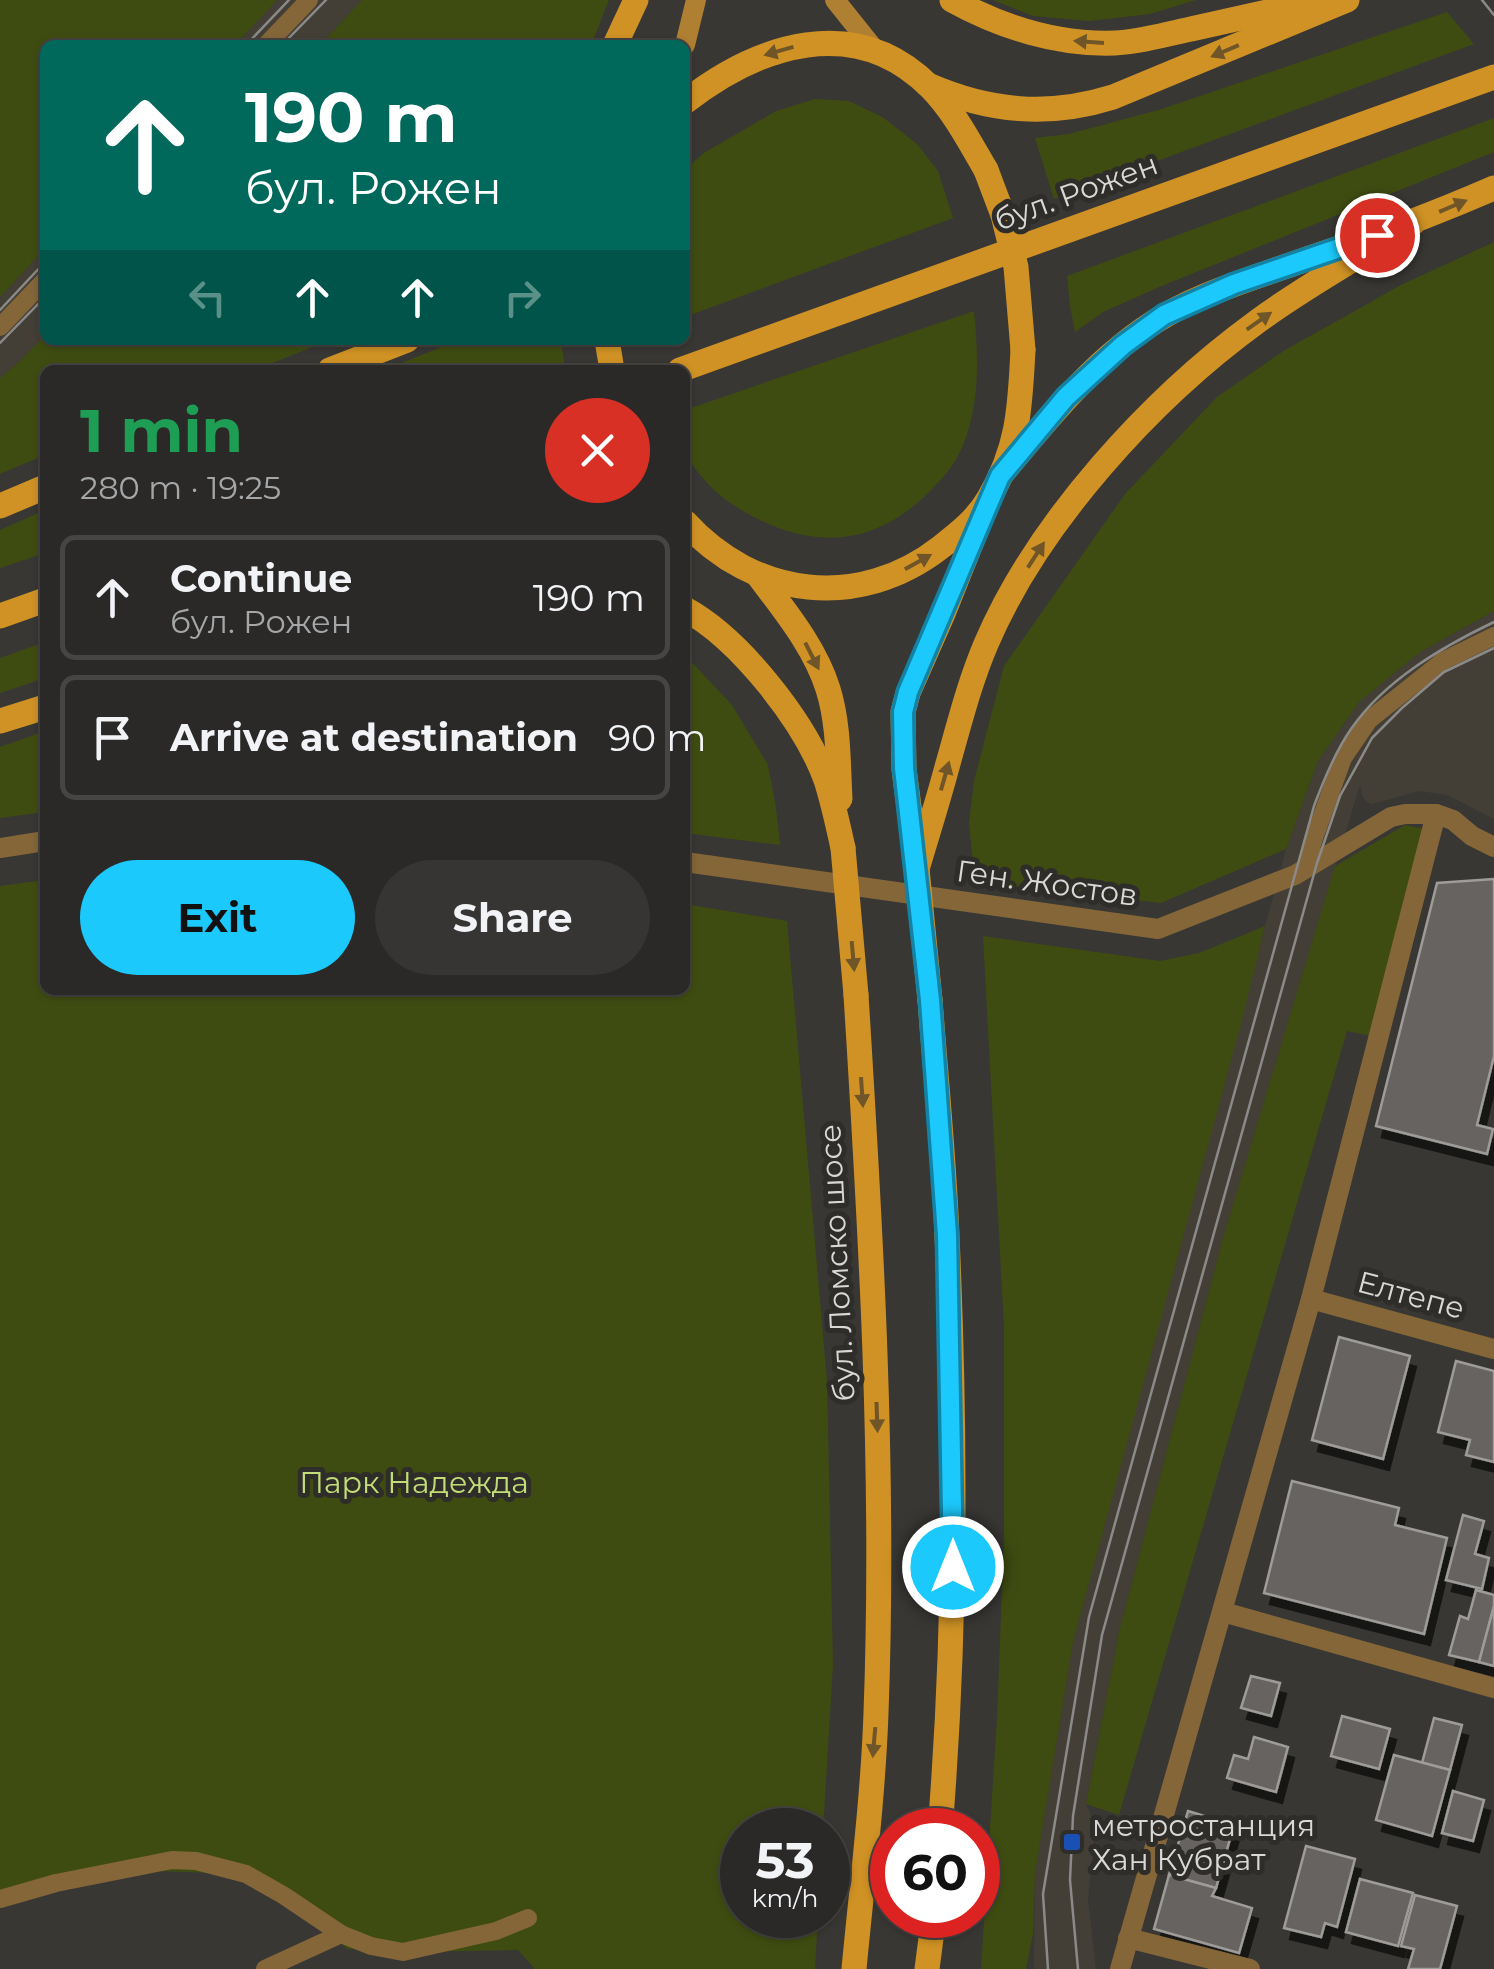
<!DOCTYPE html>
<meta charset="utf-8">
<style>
:root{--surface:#2a2927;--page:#363533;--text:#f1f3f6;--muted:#a5a6a7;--line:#464544;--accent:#1cc9fc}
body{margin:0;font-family:Montserrat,sans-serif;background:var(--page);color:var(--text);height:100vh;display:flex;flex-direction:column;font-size:38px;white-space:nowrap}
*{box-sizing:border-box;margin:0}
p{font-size:32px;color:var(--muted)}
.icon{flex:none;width:55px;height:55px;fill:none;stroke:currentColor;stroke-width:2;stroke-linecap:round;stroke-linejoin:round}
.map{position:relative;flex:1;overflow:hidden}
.sheet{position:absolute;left:40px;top:365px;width:650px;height:630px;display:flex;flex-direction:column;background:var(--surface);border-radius:15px;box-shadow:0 2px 8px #0004,0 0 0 2px var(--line)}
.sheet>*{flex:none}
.guide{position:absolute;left:40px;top:40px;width:650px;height:305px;border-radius:15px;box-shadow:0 2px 8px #0004,0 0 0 2px var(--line);background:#00695c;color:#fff;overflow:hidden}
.speed{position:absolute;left:720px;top:1808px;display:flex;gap:20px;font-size:50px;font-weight:700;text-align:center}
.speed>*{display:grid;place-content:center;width:130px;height:130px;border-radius:50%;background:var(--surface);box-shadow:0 2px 8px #0004,0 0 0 2px var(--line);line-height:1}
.speed small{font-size:25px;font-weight:400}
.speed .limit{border:15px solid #d22;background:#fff;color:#111}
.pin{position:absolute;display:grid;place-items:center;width:85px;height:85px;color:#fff;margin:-42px;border:5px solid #fff;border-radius:50%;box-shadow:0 2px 10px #0007}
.me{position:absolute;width:110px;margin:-55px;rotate:0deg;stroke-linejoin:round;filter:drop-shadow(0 0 8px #0008)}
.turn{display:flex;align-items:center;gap:35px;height:210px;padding:0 40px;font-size:45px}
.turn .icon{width:130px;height:130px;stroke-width:2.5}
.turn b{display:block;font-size:70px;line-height:85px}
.lanes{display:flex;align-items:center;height:95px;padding:0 40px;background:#0003;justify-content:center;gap:50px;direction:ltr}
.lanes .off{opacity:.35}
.round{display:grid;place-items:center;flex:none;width:105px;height:105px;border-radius:52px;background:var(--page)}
.headline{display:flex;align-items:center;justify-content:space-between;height:170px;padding:0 40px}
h1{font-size:60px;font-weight:700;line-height:75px;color:#1e9e55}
.button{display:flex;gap:20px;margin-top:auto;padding:20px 40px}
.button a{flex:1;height:115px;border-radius:60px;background:var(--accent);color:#111;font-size:40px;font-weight:700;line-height:115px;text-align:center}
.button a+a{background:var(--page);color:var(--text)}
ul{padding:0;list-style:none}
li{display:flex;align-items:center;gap:30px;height:125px;margin:0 20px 15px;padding:0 20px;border:5px solid var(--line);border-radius:15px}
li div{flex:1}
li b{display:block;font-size:38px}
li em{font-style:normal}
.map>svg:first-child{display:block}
.built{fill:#433f36}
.green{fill:#3f4c11}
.building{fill:#666461;stroke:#9e9c98;stroke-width:2.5;filter:url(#shadow)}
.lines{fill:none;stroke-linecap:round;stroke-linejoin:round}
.lane{stroke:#846639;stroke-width:18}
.street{stroke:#846639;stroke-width:20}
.secondary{stroke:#af7f32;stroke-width:20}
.primary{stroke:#d09224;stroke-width:25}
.tram{stroke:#8b8a88;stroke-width:2.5}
.primary-bridge{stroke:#d09224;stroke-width:25}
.oneway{fill:#6f5528}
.route-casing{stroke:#1283a4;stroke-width:25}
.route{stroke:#1cc9fc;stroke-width:18}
.transit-dot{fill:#1a4fb4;stroke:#2e2d2a;stroke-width:4}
.labels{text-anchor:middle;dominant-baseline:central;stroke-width:10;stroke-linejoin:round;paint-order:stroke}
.street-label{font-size:30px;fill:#d9d8d6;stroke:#2e2d2a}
.park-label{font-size:30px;fill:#c2dc76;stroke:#2e2d2a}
.poi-label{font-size:30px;fill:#d9d8d6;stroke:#2e2d2a;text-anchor:start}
</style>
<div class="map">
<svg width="1494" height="1969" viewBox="0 0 1494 1969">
<defs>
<filter id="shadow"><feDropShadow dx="6" dy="11" stdDeviation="0" flood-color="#0009"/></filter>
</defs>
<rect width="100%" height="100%" fill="#383734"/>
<!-- built -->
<g class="built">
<polygon points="277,0 362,0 320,45 235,45"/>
<polygon points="45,249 45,335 20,361 0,378 0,297"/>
<polygon points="1494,611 1494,819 1447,795 1419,791 1372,804 1366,801 1362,795 1361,787 1359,788 1223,1238 1119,1632 1086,1803 1095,1826 1088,1900 1096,1969 1034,1969 1035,1874 1073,1642 1286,849 1318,761 1359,702 1420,652"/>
</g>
<!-- green -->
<g class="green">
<polygon points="0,0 277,0 235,45 45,45 45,249 0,297"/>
<polygon points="362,0 609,0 591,45 320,45"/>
<polygon points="993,0 1196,0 1150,14 1089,21 1033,16"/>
<polygon points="1447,12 1474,44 1054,199 1035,138 1069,134 1162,109"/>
<polygon points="815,99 849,101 884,118 917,144 938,171 953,218 685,317 685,169 704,153 776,111"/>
<polygon points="1494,118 1494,152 1159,287 1103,312 1075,332 1070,306 1067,276"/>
<polygon points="1494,242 1494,611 1420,652 1359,702 1318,761 1286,849 1161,903 975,882 969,823 974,781 1004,666 1125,494 1217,397 1285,350 1401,285"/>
<path d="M 974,311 C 978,352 980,394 967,434 C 959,459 949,472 930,491 C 871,551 804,550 735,506 C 719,497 689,467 685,449 C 682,437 685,422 685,410 Z"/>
<polygon points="45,335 45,340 330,340 255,370 45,370 45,455 0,474 0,378 20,361"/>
<polygon points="459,340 561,340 564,363 546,370 384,370"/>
<polygon points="45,510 45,553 0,568 0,530"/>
<polygon points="45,642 45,678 0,693 0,658"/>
<polygon points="685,655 732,705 768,765 776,808 780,845 685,833"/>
<polygon points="45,731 45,812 0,818 0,747"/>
<polygon points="1405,825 1424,829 1371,1036 1347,1031 1119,1815 1086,1804 1119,1632 1223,1238 1335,866"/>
<polygon points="45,880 45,990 685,990 685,904 787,921 827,1381 833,1665 823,1830 742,1830 742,1915 818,1915 815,1969 535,1969 518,1950 403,1952 348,1949 246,1874 125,1870 0,1899 0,886"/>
<polygon points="1265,926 1242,1020 1073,1642 1035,1874 1033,1934 1026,1969 981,1969 997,1719 1004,1535 1004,1327 983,936 1160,961 1199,953"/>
</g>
<!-- building -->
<g class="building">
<polygon points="1494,879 1494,1056 1477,1125 1493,1129 1487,1154 1376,1126 1437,883"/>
<polygon points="1339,1337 1410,1356 1383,1459 1312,1440"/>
<polygon points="1456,1361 1494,1371 1494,1462 1466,1455 1470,1440 1438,1432"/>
<polygon points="1292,1481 1399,1508 1395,1525 1447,1538 1424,1634 1264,1593"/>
<polygon points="1463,1515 1484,1521 1475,1554 1489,1558 1482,1589 1446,1580"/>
<polygon points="1476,1590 1494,1595 1494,1606 1479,1662 1449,1655 1460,1616 1468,1619"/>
<polygon points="1494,1606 1494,1666 1479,1662"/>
<polygon points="1251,1676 1280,1683 1271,1716 1241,1708"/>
<polygon points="1342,1716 1390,1729 1379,1769 1331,1756"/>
<polygon points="1434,1718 1462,1725 1450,1770 1422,1763"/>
<polygon points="1254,1737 1288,1747 1276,1792 1227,1778 1234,1755 1248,1759"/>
<polygon points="1394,1755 1450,1770 1432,1836 1376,1820"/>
<polygon points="1453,1791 1484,1800 1473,1841 1442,1833"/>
<polygon points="1188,1811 1234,1825 1216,1888 1169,1875"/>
<polygon points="1306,1846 1355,1859 1337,1927 1325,1923 1321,1937 1284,1928"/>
<polygon points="1169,1875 1216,1888 1212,1896 1252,1908 1239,1953 1154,1929"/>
<polygon points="1360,1879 1413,1893 1398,1946 1346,1932"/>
<polygon points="1415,1895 1457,1906 1440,1969 1408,1969 1414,1949 1401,1946"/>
</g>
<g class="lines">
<!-- lane -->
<g class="lane">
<polyline points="266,45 309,0"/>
<polyline points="0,327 45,280"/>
<polyline points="1305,869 1314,838 1343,758 1369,720 1443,661 1494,636"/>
<polyline points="0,1899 56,1883 172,1860 196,1861 246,1874 283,1895 341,1934 371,1946 403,1952 496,1931 528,1918"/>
<polyline points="265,1969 341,1934"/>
</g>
<!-- street -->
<g class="street">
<polyline points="0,848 45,841"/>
<polyline points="685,862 1158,929 1295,875 1391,817 1405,814 1436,814 1453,820 1472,836 1494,847"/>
<polyline points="1311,1299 1494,1349"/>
<polyline points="1223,1612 1494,1688"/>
<polyline points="1128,1938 1250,1969"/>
<polyline points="1120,1969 1311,1299 1436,814"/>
</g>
<!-- secondary -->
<g class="secondary">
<polyline points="835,0 875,50"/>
<polyline points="685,45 696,0"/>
</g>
<!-- primary -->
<g class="primary">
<path d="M 952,0 C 1001,27 1058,45 1115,43 C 1141,42 1166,34 1191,29 C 1231,20 1271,11 1312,2"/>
<polyline points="615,45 636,0"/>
<path d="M 928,85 C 990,112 1049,117 1113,97 L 1347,0"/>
<path d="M 685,102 C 758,45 855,12 930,87 C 953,110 969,141 986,170"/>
<polyline points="607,340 612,370"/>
<polyline points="330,370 407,340"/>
<polyline points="680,370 1494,77"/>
<path d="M 1000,476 C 1048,418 1098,355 1164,316 C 1205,292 1262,275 1307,259 C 1370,238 1432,215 1494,188"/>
<polyline points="0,506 45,487"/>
<path d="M 685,522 C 754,598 859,611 941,547 C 959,533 977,519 989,498 C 1019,447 1020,407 1023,350"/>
<path d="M 758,575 C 784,610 815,647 828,689 C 839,724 838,763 840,799"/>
<path d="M 685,609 C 740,639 805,722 826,780 C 833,802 838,825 843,848"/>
<polyline points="0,616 45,600"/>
<polyline points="0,721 45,707"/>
<polyline points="916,860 904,769 903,712 908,693 942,616 982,516"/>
<path d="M 917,869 C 927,835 938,801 947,767 C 959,725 969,684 986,644 C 1038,522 1152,398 1258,321 C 1307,285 1362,255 1413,223"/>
<path d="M 930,1000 C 936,1079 944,1157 947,1236 C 956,1434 956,1633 940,1830"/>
<path d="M 854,1969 C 862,1884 873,1798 876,1713 C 885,1473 871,1234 856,995"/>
<polyline points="927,1969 934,1915"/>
</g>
<!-- tram -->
<g class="tram">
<polyline points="1482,0 1494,15"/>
<polyline points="246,45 289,0"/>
<polyline points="282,45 326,0"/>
<polyline points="0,310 45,262"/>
<polyline points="0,343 45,297"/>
<path d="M 1048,1969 L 1043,1894 L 1089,1617 L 1314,806 C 1324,779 1335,752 1351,729 C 1385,680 1442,647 1494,622"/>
<polyline points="1078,1969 1070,1880 1073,1816 1102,1635 1317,863 1340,796 1372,738 1402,708 1444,672 1494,648"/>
</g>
<!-- primary-bridge -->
<g class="primary-bridge">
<polyline points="986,170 1003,215 1016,267 1023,350"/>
<polyline points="843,848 856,995"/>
<polyline points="917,869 930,1000"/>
</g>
</g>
<!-- one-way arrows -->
<defs><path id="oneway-solid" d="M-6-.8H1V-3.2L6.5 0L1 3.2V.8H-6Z" transform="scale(2.5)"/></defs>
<g class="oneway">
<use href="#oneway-solid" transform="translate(1089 42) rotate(-176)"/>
<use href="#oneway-solid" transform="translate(779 51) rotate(164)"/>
<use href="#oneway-solid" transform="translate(1225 51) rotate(157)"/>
<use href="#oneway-solid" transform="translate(1453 206) rotate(-23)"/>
<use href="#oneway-solid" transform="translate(1259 321) rotate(-35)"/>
<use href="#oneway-solid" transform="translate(1036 555) rotate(-57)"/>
<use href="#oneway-solid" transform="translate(918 562) rotate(-29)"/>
<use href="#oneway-solid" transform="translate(812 656) rotate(63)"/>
<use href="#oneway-solid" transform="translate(945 776) rotate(-74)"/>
<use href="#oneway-solid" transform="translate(853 956) rotate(85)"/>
<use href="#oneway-solid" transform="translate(862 1092) rotate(86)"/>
<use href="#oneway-solid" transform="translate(877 1417) rotate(88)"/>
<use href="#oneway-solid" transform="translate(874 1742) rotate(95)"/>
</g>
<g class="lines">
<!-- route casing -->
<g class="route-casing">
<polyline id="route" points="953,1567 947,1235 930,1000 904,768 903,712 908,692 1000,476 1066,397 1123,345 1164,315 1234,284 1377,235"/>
</g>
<!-- route -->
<use href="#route" class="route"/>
</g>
<!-- markers -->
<rect class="transit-dot" x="1062" y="1832" width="20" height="20" rx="5"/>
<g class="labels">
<!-- street labels -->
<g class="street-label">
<text transform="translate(1076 192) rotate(-20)">бул. Рожен</text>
<text transform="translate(1047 883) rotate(8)">Ген. Жостов</text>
<text transform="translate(837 1263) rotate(-93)">бул. Ломско шосе</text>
<text transform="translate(1411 1295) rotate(15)">Елтепе</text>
</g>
<!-- park labels -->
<g class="park-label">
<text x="414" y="1482">Парк Надежда</text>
</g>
<!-- poi labels -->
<g class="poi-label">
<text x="1092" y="1825">метростанция<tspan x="1092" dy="34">Хан Кубрат</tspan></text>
</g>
</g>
</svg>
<div class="speed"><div>53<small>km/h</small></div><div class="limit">60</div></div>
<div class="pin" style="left:1377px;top:235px;background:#d93025"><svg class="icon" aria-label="arrive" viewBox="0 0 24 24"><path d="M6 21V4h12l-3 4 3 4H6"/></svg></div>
<svg class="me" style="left:953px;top:1567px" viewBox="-20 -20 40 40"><circle r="17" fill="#1cc9fc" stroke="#fff" stroke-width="3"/><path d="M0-11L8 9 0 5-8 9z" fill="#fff"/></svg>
<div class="guide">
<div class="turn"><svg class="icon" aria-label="ahead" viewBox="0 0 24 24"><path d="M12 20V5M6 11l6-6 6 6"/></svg><div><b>190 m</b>бул. Рожен</div></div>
<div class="lanes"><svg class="icon off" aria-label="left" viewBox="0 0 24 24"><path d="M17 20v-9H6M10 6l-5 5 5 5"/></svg><svg class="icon" aria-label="ahead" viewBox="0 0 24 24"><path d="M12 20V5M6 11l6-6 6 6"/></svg><svg class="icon" aria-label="ahead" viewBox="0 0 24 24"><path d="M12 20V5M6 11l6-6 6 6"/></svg><svg class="icon off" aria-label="right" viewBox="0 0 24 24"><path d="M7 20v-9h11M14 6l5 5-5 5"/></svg></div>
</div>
<section class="sheet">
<div class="headline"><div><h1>1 min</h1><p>280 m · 19:25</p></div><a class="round" style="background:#d93025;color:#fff"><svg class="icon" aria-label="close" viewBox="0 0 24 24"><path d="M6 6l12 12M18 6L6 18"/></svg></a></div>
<ul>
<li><svg class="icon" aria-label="ahead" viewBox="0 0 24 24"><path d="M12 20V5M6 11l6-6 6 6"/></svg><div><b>Continue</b><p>бул. Рожен</p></div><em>190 m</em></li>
<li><svg class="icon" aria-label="arrive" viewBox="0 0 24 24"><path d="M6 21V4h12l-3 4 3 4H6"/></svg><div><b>Arrive at destination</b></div><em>90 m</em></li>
</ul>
<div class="button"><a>Exit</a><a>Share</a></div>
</section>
</div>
